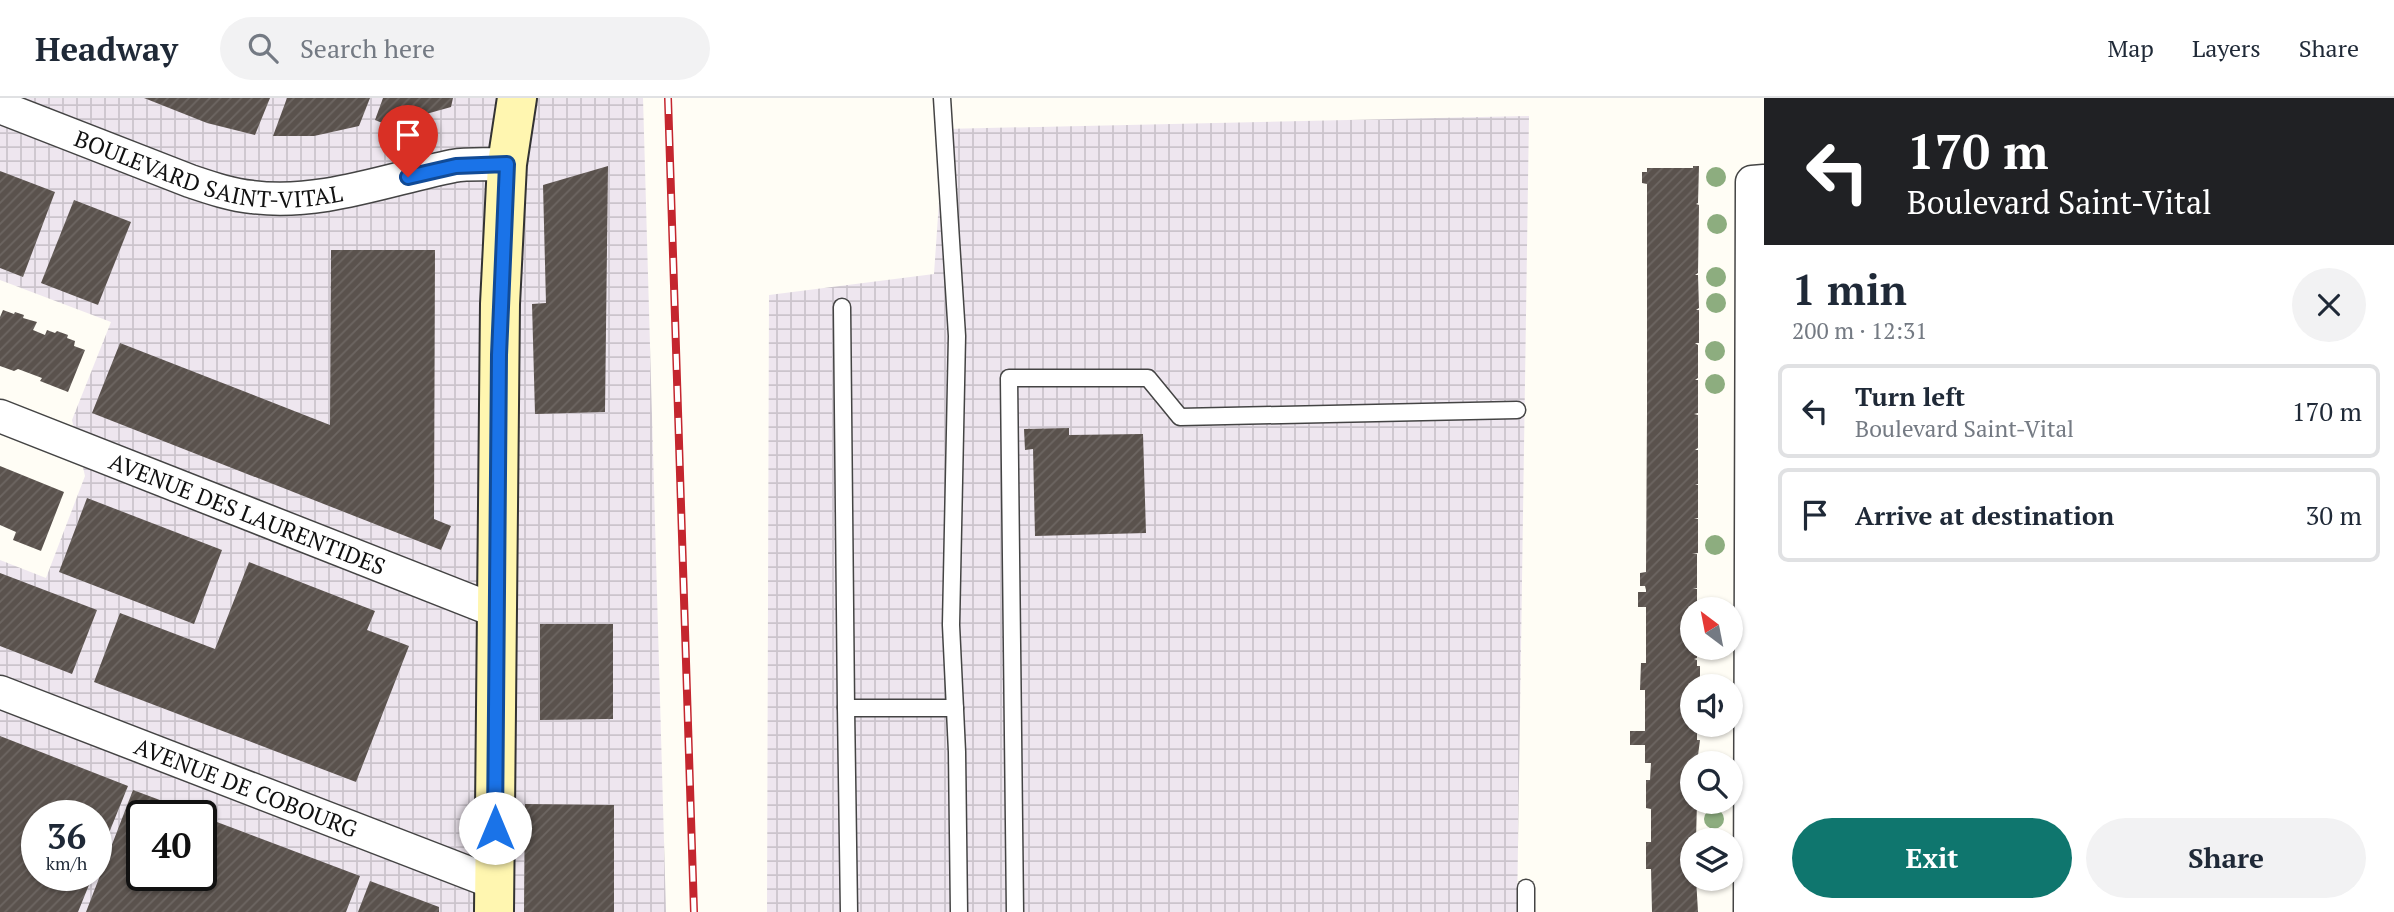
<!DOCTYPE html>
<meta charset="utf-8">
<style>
:root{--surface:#fff;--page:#f2f2f3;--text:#1f2937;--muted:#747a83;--line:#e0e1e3;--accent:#0f766e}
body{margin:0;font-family:"PT Serif",serif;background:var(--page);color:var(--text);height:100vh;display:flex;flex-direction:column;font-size:26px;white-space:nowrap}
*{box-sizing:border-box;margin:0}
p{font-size:23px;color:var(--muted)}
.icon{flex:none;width:38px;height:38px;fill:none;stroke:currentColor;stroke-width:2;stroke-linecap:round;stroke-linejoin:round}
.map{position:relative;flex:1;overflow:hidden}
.details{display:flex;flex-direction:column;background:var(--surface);width:630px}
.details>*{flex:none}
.top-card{background:#202124;color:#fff;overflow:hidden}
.needle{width:46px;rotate:328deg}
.controls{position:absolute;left:1680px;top:499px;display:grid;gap:14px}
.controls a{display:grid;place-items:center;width:63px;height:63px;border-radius:50%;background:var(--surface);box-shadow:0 2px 5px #0004;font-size:35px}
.speed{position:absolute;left:21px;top:702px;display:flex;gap:14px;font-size:35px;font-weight:700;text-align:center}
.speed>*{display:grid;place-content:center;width:91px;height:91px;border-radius:50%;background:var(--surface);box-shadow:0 2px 5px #0004;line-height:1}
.speed small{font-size:18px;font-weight:400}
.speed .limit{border:4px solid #111;border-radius:10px;background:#fff;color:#111}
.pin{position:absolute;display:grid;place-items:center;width:60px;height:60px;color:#fff;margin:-72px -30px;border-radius:50% 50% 50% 0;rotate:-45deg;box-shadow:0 0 7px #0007}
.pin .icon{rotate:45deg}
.me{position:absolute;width:77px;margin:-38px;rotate:0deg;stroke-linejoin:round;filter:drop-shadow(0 0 5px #0008)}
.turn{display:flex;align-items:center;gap:24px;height:147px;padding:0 28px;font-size:32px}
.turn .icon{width:91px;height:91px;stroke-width:2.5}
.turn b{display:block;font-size:49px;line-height:60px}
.round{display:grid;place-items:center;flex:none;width:74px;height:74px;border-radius:37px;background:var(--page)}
.head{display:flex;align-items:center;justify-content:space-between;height:119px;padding:0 28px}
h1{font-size:42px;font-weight:800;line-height:52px}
.action{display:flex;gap:14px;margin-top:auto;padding:14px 28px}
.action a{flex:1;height:80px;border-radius:42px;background:var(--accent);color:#fff;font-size:28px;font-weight:800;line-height:80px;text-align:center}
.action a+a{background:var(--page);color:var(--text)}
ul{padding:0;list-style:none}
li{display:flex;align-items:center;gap:21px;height:94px;margin:0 14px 10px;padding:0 14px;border:4px solid var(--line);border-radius:10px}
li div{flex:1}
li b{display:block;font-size:26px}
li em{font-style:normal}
header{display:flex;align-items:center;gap:42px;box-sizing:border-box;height:98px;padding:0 35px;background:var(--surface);border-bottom:2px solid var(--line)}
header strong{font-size:33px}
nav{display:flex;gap:38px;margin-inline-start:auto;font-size:24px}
.search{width:490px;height:63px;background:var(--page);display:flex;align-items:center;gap:18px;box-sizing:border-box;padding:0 24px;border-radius:38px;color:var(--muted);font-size:26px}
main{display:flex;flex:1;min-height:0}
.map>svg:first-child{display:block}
.industrial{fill:url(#industrial-grid);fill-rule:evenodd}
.building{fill:url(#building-hatch)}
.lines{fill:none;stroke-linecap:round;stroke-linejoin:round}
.lane-casing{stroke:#444;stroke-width:19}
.street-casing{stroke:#444;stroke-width:35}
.secondary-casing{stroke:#333;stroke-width:42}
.lane{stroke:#fff;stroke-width:16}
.street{stroke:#fff;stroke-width:32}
.secondary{stroke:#fff6b0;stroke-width:38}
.rail-casing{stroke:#c4262e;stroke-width:8}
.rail{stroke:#fff;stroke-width:5;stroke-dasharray:16;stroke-linecap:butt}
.tree{fill:#8dad7f}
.route-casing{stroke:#114b97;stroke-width:18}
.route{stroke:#1a73e8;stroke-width:12}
.labels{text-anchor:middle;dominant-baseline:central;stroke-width:7;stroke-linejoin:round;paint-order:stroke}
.street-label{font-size:23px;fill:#111;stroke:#fff}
</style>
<header>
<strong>Headway</strong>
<div class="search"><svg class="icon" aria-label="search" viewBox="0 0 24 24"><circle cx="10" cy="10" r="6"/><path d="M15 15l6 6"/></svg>Search here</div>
<nav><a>Map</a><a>Layers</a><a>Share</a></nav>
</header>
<main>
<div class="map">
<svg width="1764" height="814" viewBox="0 0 1764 814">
<defs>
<pattern id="industrial-grid" width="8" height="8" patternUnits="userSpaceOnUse" patternTransform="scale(1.75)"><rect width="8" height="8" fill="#eee6ef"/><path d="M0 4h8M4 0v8" fill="none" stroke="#cbc4cc"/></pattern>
<pattern id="building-hatch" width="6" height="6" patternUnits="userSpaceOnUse" patternTransform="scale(1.75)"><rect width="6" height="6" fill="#5a524d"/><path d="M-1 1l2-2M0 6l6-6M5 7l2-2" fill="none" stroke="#6d6662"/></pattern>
</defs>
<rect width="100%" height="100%" fill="#fffdf5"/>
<!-- industrial -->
<g class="industrial">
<path d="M 0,0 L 643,0 L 666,814 L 0,814 L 0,462 L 46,480 L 85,378 L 72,322 L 111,224 L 0,182 ZM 37,718 L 96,718 L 96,777 L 37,777 ZM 142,718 L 201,718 L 201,777 L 142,777 Z"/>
<polygon points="1529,18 1517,814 767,814 769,197 934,176 944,31"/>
</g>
<!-- building -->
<g class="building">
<polygon points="144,0 270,0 255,37 207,25"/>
<polygon points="287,0 370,0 359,28 314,38 273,38"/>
<polygon points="383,0 453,0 451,9 387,27 375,22"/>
<polygon points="608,68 605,314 535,316 532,206 546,205 543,87"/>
<polygon points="1693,68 1699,68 1698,105 1696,106 1699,107 1698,175 1695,177 1698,177 1699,210 1696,212 1699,212 1699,245 1695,245 1698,247 1698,280 1695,282 1698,282 1698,315 1694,316 1698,317 1698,350 1695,352 1698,352 1698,386 1695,387 1698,387 1698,420 1694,421 1698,421 1698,455 1692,456 1697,456 1697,490 1693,491 1697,491 1697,511 1692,511 1692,550 1697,550 1697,560 1694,561 1697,562 1697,568 1700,568 1700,588 1692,588 1692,626 1697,626 1697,642 1700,642 1697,665 1692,665 1692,704 1697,704 1696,742 1692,742 1692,780 1696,780 1698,814 1652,814 1651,771 1646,771 1646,744 1651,744 1651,711 1646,710 1646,682 1650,682 1651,665 1645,665 1645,647 1630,647 1630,633 1645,633 1645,592 1640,592 1641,565 1646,565 1646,509 1638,509 1638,494 1646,494 1646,492 1645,488 1640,488 1640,475 1646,474 1647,316 1647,86 1642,85 1642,74 1647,74 1647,70 1693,70"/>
<polygon points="0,73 55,94 23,179 0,170"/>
<polygon points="74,102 131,124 98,207 41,185"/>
<polygon points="331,152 435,152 434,421 451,428 441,452 92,315 120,245 330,327"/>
<polygon points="3,212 14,216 15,214 24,217 23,220 37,224 33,232 45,237 47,232 55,235 57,233 68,237 67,240 75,243 74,248 85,252 68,294 40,283 42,280 18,271 14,273 0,268 0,219"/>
<polygon points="1069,330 1069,337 1143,336 1146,435 1035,438 1033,351 1025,352 1024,331"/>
<polygon points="0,368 64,394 41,453 13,442 16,434 0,427"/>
<polygon points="87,400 222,452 194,526 59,474"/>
<polygon points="249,464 375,513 367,532 409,548 356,684 94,584 120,515 215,551"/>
<polygon points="0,475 97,512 72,576 0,548"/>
<polygon points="540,526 613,526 613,621 540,622"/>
<polygon points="0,638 128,688 96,767 96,718 37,718 37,777 93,777 78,814 0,814"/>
<polygon points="133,692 200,717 142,718 142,777 201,777 201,718 360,778 346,814 86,814"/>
<polygon points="525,706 614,707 614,814 524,814"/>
<polygon points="370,783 439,809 439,814 358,814"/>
</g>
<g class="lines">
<!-- lane casing -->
<g class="lane-casing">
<g id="lane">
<polyline points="942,0 957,238 951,527 957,654 959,814"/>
<polyline points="842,209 846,610"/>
<polyline points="849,814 846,610 955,610"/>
<polyline points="1015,814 1009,280 1148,280 1180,319 1517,312"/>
<polyline points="1526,814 1526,790"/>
</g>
</g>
<!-- street casing -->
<g class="street-casing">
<g id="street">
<path id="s1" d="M 0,9 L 190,83 C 211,90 231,97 252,99 C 320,108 388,81 453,68 C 470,65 489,67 507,66"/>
<path id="s2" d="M 0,318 L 496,513"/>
<path id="s3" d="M 0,594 L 495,785"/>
<polyline points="1750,814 1752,84 1764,83"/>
</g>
</g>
<!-- secondary casing -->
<g class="secondary-casing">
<polyline id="secondary" points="494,814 500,206 507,66 517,0"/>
</g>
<!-- lane -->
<use href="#lane" class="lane"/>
<!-- street -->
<use href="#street" class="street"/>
<!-- secondary -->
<use href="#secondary" class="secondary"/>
<!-- rail casing -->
<g class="rail-casing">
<polyline id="rail" points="668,0 694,814"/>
</g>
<!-- rail -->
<use href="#rail" class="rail"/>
</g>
<!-- trees -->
<g class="tree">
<circle cx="1716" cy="79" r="10"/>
<circle cx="1717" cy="126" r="10"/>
<circle cx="1716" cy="179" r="10"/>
<circle cx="1716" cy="205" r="10"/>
<circle cx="1715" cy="253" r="10"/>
<circle cx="1715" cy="286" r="10"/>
<circle cx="1715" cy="447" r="10"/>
<circle cx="1714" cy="721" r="10"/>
</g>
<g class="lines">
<!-- route casing -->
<g class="route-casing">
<polyline id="route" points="408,79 456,68 507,66 499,257 495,730"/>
</g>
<!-- route -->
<use href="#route" class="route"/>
</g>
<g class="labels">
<!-- street labels -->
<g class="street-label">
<text stroke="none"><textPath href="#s1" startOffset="220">BOULEVARD SAINT-VITAL</textPath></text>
<text stroke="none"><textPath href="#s2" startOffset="266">AVENUE DES LAURENTIDES</textPath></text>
<text stroke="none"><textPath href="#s3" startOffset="264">AVENUE DE COBOURG</textPath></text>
</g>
</g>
</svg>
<div class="controls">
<a><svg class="needle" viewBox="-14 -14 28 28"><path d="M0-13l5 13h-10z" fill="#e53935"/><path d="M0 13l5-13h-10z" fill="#747a83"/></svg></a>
<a><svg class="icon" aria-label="sound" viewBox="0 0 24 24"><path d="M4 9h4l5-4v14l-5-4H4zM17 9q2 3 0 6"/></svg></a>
<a><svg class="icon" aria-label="search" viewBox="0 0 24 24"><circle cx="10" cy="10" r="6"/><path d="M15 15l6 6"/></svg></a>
<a><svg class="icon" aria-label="layers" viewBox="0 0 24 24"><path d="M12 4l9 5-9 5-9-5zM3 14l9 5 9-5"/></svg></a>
</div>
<div class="speed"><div>36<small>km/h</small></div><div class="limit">40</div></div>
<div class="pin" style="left:408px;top:79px;background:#d93025"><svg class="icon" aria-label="arrive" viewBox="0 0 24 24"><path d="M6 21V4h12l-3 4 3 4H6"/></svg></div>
<svg class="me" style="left:495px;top:730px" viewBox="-20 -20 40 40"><circle r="19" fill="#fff"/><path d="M0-13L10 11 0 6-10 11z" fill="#1a73e8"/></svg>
</div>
<section class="details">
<div class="top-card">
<div class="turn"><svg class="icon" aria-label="left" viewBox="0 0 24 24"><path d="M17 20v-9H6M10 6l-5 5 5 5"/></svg><div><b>170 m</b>Boulevard Saint-Vital</div></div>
</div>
<div class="head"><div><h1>1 min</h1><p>200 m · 12:31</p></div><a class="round"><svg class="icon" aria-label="close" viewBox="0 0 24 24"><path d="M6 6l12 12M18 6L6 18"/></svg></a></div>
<ul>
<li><svg class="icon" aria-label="left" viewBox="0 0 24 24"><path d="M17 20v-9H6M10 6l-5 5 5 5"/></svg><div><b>Turn left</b><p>Boulevard Saint-Vital</p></div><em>170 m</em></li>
<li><svg class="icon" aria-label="arrive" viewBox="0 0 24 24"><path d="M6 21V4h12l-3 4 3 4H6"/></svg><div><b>Arrive at destination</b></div><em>30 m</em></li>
</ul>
<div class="action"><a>Exit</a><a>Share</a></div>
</section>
</main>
